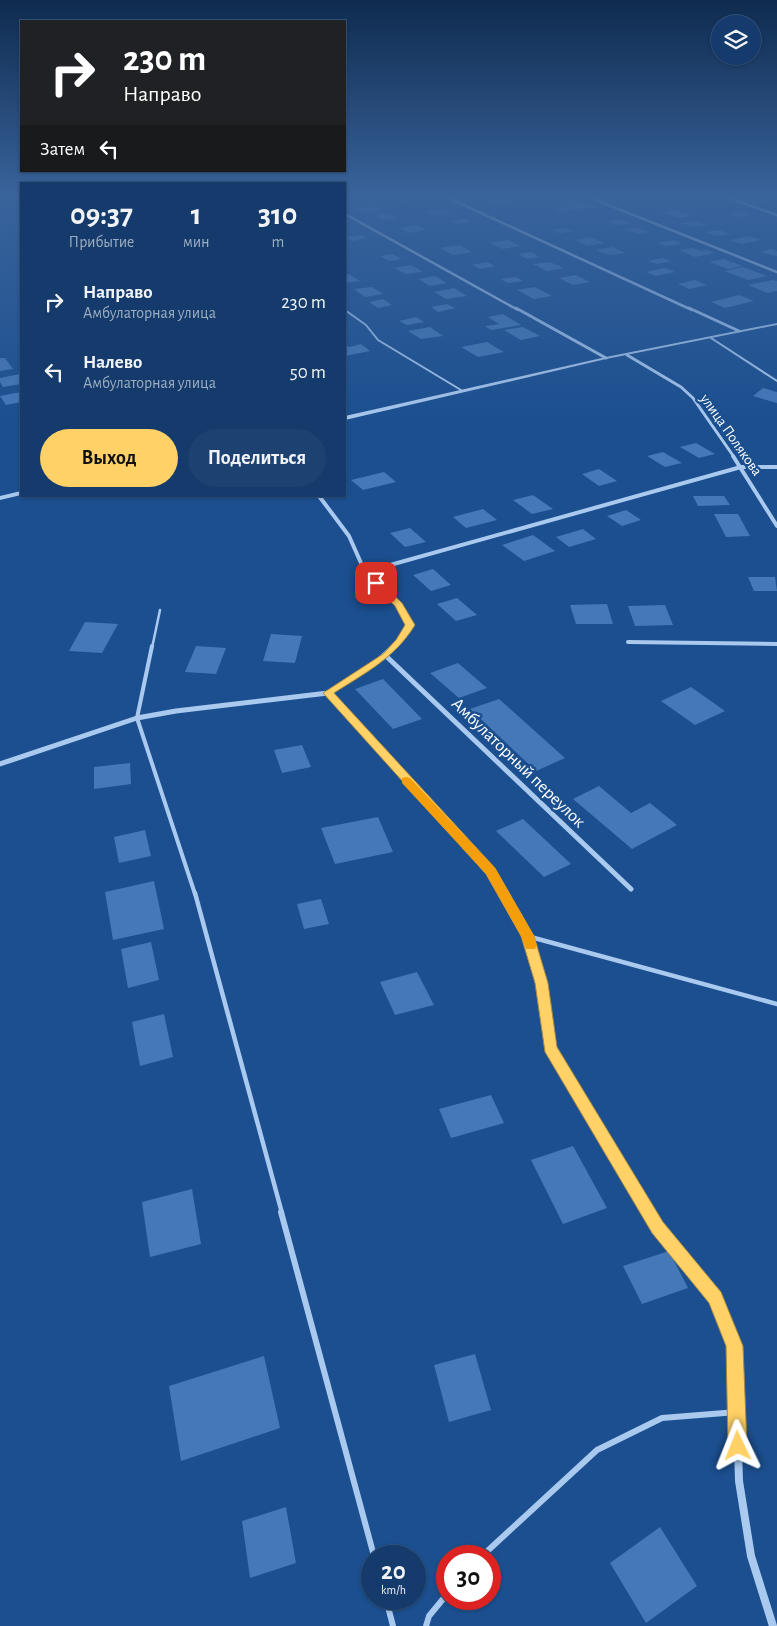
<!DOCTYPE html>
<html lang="ru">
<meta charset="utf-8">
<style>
:root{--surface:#143b6b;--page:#1d4271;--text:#f1f3f6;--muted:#9dadc1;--line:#33557e;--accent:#ffd166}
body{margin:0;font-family:"Alegreya Sans",sans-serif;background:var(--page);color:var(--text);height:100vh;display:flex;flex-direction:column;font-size:19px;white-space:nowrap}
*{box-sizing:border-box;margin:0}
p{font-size:16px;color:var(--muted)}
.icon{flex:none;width:28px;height:28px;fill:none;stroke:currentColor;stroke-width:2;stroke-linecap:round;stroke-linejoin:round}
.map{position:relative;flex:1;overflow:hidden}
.details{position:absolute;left:20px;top:182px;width:326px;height:315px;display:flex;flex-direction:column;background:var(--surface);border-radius:0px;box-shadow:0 1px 4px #0004,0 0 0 1px var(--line)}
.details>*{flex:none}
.guide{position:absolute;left:20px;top:20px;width:326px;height:152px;border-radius:0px;box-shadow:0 1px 4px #0004,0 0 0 1px var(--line);background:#202124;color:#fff;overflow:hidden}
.fabs{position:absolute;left:711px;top:15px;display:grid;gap:10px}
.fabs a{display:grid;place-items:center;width:50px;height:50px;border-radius:50%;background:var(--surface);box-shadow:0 1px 4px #0004,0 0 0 1px var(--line);font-size:25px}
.speed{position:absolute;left:361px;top:1545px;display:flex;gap:10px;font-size:25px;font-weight:700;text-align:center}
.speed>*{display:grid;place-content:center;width:65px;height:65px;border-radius:50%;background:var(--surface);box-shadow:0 1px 4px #0004,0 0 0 1px var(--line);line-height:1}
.speed small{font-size:12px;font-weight:400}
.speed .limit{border:8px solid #d22;background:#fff;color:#111}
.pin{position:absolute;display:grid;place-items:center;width:42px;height:42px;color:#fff;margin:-21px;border-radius:10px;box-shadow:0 2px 8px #0006}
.me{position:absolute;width:55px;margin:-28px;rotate:358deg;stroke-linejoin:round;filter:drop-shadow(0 0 4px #0008)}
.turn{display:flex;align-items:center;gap:18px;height:105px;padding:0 20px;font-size:22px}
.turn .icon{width:65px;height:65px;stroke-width:2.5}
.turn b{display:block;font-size:35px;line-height:42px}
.then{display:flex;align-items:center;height:48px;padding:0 20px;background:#0003;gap:10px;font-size:19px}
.eta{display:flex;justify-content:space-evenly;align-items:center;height:85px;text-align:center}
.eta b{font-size:30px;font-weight:600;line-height:35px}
.action{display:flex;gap:10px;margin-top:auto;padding:10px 20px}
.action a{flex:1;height:58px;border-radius:30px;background:var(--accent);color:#111;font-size:20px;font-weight:600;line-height:58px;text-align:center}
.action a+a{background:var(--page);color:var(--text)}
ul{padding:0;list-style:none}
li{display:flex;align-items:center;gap:15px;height:70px;padding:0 20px}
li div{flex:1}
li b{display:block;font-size:19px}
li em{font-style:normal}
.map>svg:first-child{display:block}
.building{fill:#4478b7}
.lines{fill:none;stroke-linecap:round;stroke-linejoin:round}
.service-far4{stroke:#a9c9ee;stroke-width:2}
.service-far3{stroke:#a9c9ee;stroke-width:2.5}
.service-far2{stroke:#a9c9ee;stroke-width:4}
.service-far1{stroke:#a9c9ee;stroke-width:4.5}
.service{stroke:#a9c9ee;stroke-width:6}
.minor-far5{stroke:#a9c9ee;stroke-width:2.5}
.minor-far4{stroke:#a9c9ee;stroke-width:3}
.minor-far3{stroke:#a9c9ee;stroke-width:4}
.minor-far2{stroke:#a9c9ee;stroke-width:5}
.minor-far1{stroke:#a9c9ee;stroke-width:6}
.minor{stroke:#a9c9ee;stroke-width:8}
.tertiary{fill:#a9c9ee;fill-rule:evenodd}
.route{fill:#ffd166;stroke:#a68842}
.slow{fill:#f59e0b}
.labels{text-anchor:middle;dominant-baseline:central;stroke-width:5;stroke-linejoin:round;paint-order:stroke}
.far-street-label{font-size:15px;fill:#fff;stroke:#1b4f8f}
.street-label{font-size:18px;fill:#fff;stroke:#1b4f8f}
</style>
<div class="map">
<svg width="777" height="1626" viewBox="0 0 777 1626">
<rect width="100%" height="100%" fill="#1b4f8f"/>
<!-- building -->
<g class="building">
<polygon points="484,195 497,195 502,197 483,200 477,197"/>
<polygon points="542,195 561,195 568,198 553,200"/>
<polygon points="410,196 417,200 402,202 395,199"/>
<polygon points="760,196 773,200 763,202 750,198"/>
<polygon points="507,198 515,202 496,205 487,201"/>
<polygon points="577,200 595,207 560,212 554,210 569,207 558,202"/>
<polygon points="374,206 381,210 363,213 355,209"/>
<polygon points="444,210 452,213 434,216 426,212"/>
<polygon points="676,210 692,216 678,218 662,212"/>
<polygon points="743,212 752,215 738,217 730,214"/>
<polygon points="387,213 397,218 383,220 373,215"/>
<polygon points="465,219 471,222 457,224 451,221"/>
<polygon points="620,219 631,223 617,225 606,221"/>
<polygon points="695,221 706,225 693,227 681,223"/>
<polygon points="416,225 426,230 408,233 399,228"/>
<polygon points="564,228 573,231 561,233 552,230"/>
<polygon points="637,228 649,232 638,234 625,229"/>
<polygon points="720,230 731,234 716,236 705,232"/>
<polygon points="361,235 367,238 353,241 346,237"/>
<polygon points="750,236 762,240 741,244 730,240"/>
<polygon points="590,237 604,243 588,246 575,240"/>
<polygon points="508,240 521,246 503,249 489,243"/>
<polygon points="674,240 682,244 666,246 658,243"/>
<polygon points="459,245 472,252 453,255 440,248"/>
<polygon points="613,247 625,253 609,255 596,250"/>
<polygon points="693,248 701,251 707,250 715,253 695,257 679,250"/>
<polygon points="771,249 777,251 777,256 760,252"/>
<polygon points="531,252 540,257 527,259 518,254"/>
<polygon points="393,254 402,259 389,261 380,256"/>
<polygon points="663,258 671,261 657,264 648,261"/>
<polygon points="724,259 743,266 728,269 709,262"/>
<polygon points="487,262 495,266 480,269 472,265"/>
<polygon points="550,262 564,268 547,271 533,264"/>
<polygon points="411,265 423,272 406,274 394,268"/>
<polygon points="743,267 767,276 748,280 724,271"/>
<polygon points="665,268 675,272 656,276 646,272"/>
<polygon points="349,274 360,281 345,283 345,275"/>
<polygon points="576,275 590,282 573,285 559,278"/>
<polygon points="435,276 447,283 430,286 418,279"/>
<polygon points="516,277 523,281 508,283 500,279"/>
<polygon points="695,280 707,285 689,289 678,284"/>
<polygon points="773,280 777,281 777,291 768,293 748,285"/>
<polygon points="372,287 383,294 365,297 354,289"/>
<polygon points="535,287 552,296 534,299 517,290"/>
<polygon points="454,288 467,296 446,299 434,292"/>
<polygon points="739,295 754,301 725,308 711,302"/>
<polygon points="383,299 392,305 378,308 369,302"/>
<polygon points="447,304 455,308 438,312 431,307"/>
<polygon points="503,314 521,325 491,330 485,326 499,324 488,317"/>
<polygon points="416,317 424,322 407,325 399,321"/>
<polygon points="430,327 443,336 421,339 408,331"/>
<polygon points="523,327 540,336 521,340 504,330"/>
<polygon points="487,342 504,352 478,357 461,347"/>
<polygon points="345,344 349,347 361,344 370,351 345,356"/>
<polygon points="0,358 5,358 13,369 0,371"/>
<polygon points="20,374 21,384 3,387 0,382 0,378"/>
<polygon points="763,388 777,392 777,403 753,396"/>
<polygon points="21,392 21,402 6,405 0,396"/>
<polygon points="696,443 715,454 699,458 680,447"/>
<polygon points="663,452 682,463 665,467 647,456"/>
<polygon points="599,469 617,481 599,486 582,474"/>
<polygon points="384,472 396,482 363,490 351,480"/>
<polygon points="533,495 553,509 532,514 513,500"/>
<polygon points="693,496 724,496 730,505 698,506"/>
<polygon points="483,509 497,520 466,528 453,517"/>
<polygon points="626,510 641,520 622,526 607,516"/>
<polygon points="714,514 738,514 750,536 726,537"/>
<polygon points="410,528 426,542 405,547 390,533"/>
<polygon points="583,529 596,539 569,547 556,537"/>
<polygon points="533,535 555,551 524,561 502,545"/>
<polygon points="433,569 451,585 431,591 413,575"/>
<polygon points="748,577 775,577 777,591 754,591"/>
<polygon points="457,598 477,615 456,621 437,604"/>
<polygon points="607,604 613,624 576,624 570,605"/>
<polygon points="665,605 673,625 635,626 628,606"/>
<polygon points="85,622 118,624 102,653 69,651"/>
<polygon points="271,634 302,636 295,663 263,661"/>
<polygon points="196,646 226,648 216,674 185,672"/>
<polygon points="458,663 487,688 459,698 430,673"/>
<polygon points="383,679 422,719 393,729 355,689"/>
<polygon points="691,687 725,711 695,725 661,701"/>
<polygon points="499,699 565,758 536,771 470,709"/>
<polygon points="302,745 311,767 282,773 274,750"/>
<polygon points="130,763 131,784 94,789 94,767"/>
<polygon points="599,786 631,813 650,803 677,825 632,849 573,799"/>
<polygon points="378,817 393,852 335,864 321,828"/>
<polygon points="523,819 571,864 544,877 496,831"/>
<polygon points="145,830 151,856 119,863 114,837"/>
<polygon points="154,881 164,929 113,940 105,892"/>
<polygon points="321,899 329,924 304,929 297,904"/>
<polygon points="151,942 159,980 128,988 121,949"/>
<polygon points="417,972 434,1005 395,1015 380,982"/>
<polygon points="164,1014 173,1057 140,1066 132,1022"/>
<polygon points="491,1095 504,1123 451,1138 439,1109"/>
<polygon points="573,1146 607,1208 563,1224 531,1160"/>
<polygon points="192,1189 201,1244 150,1257 142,1202"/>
<polygon points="669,1251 688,1288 642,1304 623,1266"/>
<polygon points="475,1354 491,1410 449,1422 434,1365"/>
<polygon points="264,1356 280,1428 181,1461 169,1386"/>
<polygon points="286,1507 296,1563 250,1578 242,1521"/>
<polygon points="660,1527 697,1586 646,1623 610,1563"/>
</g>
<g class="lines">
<!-- service-far4 -->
<g class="service-far4">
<polyline points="345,310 366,325 378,340 461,390"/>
<polyline points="711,338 777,381"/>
</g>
<!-- service-far3 -->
<polyline class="service-far3" points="152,648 160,610"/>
<!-- service-far2 -->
<polyline class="service-far2" points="152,646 137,718 195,894"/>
<!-- service-far1 -->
<g class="service-far1">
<polyline points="195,893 282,1213"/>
<polyline points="527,936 777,1004"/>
</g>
<!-- service -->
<g class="service">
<polyline points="281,1212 374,1556"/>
<polyline points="482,1556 597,1450 662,1418 737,1412"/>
<polyline points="386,1599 393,1626"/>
<polyline points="426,1626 429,1616 448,1593"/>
</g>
<!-- minor-far5 -->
<g class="minor-far5">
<polyline points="442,195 692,310"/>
<polyline points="583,195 777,272"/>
<polyline points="720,195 777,215"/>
<polyline points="345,214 518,310"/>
</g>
<!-- minor-far4 -->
<g class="minor-far4">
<polyline points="516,308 606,358"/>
<polyline points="689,308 739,331"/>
<polyline points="627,355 681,387 693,398 734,457"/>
</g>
<!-- minor-far3 -->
<g class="minor-far3">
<polyline points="733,456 777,526"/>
<polyline points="319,496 349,536 365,572 399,605 410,625 392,648"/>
<polyline points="365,572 741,467 777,467"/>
<polyline points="628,642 777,644"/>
</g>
<!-- minor-far2 -->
<g class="minor-far2">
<polyline points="394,646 374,664 328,693 491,871 504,894"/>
<polyline points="386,656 631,889"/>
<polyline points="0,764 137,718 176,711 328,693"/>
</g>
<!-- minor-far1 -->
<polyline class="minor-far1" points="503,893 527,936 541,983 550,1048 650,1213"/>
<!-- minor -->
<polyline class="minor" points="649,1212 658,1227 715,1298 735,1346 739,1481 751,1556 773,1626"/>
<!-- tertiary -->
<g class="tertiary">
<polygon points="777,323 777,325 606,359 345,420 345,416 606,357"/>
<polygon points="21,491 21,495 0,500 0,496"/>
</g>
</g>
<!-- sky -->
<linearGradient id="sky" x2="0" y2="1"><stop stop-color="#0f2b4f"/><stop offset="0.46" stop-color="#39639b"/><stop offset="1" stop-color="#39639b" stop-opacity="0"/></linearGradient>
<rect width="777" height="423" fill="url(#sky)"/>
<!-- route -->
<path class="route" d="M 373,581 L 379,581 L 402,603 L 415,625 C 395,658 365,673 334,693 L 495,868 L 534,936 L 548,983 L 557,1047 L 663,1222 L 721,1292 L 743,1346 L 747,1446 L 744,1453 L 738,1455 L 731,1453 L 728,1446 L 726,1346 L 709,1303 L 652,1233 L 545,1052 L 535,983 L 521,936 L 486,874 L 323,693 L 383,654 L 396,640 L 405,625 L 395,606 L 373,585 Z"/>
<!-- slow -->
<polygon class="slow" points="406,777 410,778 495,868 534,936 537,946 535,949 526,949 521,936 486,874 402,783 402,778"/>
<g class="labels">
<!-- far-street labels -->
<g class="far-street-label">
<text transform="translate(731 435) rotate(55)">улица Полякова</text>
</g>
<!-- street labels -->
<g class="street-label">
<text transform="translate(518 763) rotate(44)">Амбулаторный переулок</text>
</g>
</g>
</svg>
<div class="fabs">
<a><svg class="icon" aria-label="layers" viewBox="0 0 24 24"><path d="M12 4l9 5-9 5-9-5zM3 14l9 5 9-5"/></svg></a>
</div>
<div class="speed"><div>20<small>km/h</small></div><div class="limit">30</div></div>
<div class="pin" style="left:376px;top:583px;background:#d93025"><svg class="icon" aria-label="arrive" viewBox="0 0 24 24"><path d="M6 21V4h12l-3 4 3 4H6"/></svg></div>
<svg class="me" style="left:738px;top:1446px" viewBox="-20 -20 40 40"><path d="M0-17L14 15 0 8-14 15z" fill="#ffd166" stroke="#fff" stroke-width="4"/></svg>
<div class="guide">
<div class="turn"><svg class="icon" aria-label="right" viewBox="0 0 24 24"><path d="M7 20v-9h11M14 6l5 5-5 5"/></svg><div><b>230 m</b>Направо</div></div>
<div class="then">Затем<svg class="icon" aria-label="left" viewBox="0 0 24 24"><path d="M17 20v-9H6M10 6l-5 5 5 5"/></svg></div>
</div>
<section class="details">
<div class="eta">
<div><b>09:37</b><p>Прибытие</p></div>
<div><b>1</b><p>мин</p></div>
<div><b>310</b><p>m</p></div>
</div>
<ul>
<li><svg class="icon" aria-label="right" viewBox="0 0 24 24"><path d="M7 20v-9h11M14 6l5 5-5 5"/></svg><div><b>Направо</b><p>Амбулаторная улица</p></div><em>230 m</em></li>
<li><svg class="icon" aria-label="left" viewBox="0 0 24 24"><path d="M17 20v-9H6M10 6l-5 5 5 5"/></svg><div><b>Налево</b><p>Амбулаторная улица</p></div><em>50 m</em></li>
</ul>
<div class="action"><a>Выход</a><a>Поделиться</a></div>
</section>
</div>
